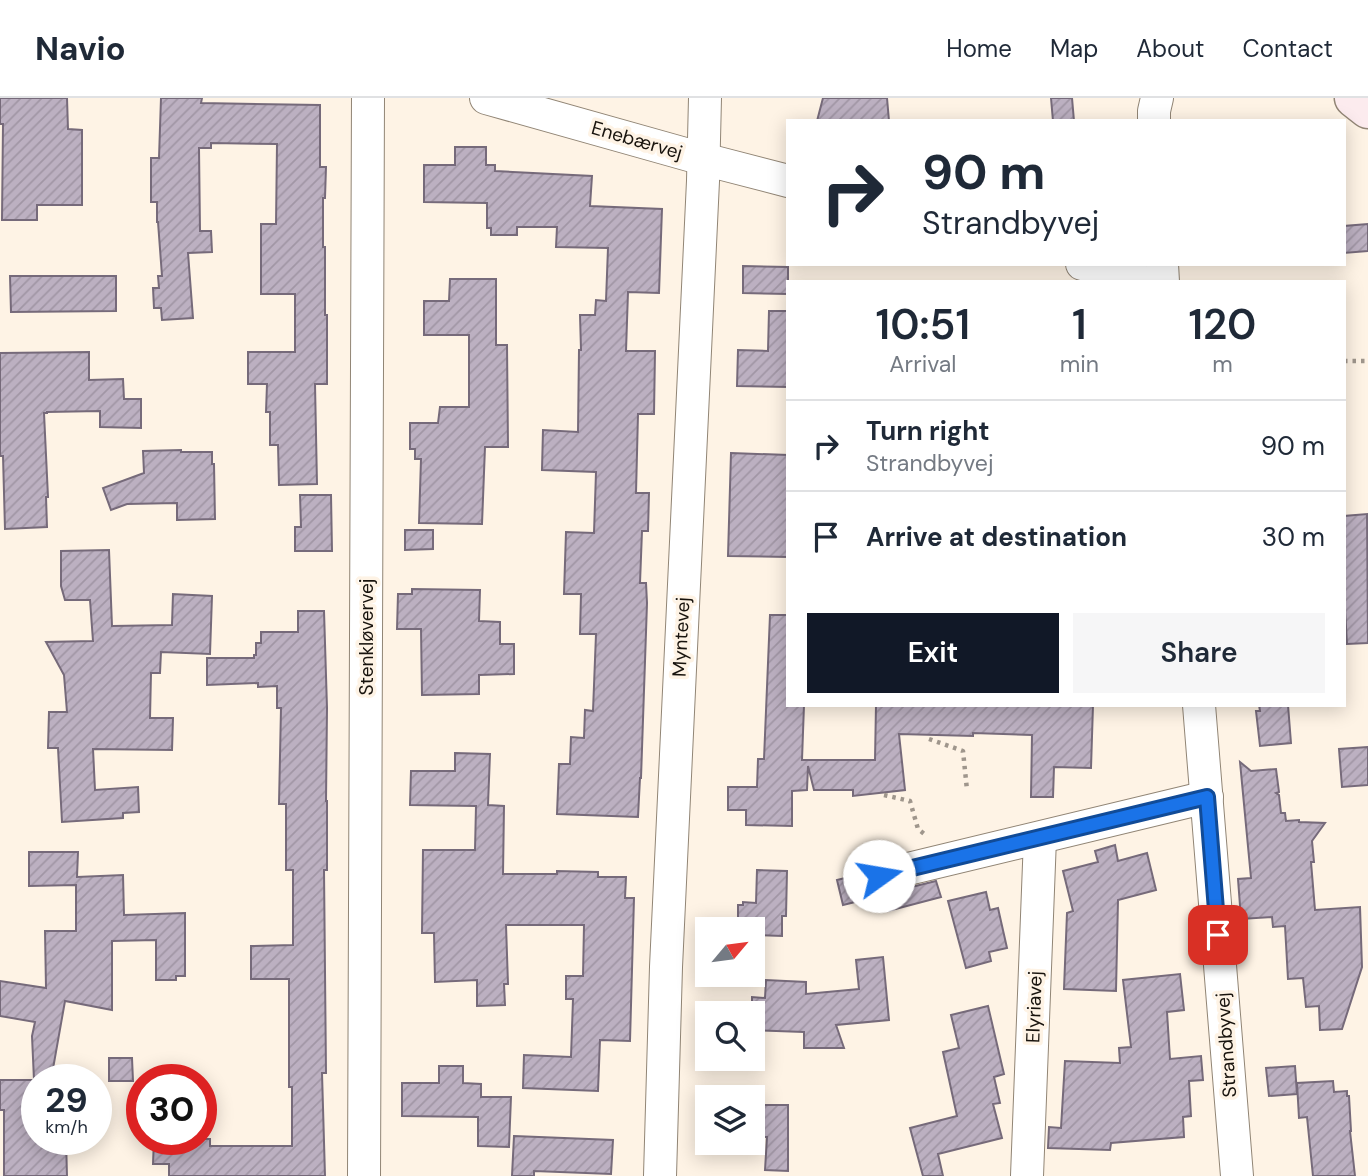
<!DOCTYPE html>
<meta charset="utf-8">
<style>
:root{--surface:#fff;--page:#f6f6f7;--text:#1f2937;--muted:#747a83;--line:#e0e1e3;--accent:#111827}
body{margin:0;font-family:"DM Sans",sans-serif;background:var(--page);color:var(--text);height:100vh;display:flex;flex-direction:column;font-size:26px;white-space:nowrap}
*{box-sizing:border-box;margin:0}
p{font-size:23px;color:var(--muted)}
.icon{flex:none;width:38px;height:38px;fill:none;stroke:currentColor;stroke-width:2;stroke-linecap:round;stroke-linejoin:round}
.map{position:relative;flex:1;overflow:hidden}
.sheet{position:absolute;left:786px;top:182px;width:560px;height:427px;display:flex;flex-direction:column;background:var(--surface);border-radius:0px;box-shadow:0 4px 18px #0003}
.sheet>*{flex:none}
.guide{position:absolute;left:786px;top:21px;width:560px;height:147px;border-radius:0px;box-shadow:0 4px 18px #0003;background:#fff;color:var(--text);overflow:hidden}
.needle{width:46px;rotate:61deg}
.controls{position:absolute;left:695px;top:819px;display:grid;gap:14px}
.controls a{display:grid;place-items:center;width:70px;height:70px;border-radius:0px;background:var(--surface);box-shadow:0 4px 18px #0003;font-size:35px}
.speed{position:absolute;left:21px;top:966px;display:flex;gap:14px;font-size:35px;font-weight:700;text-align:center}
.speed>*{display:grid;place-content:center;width:91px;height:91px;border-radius:50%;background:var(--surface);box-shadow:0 4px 18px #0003;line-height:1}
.speed small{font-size:18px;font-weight:400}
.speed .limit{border:10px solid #d22;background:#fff;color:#111}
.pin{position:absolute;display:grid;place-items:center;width:60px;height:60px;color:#fff;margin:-30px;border-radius:14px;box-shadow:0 4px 10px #0006}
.me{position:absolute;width:77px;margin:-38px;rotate:77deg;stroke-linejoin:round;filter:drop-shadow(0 0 5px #0008)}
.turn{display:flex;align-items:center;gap:24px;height:147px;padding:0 21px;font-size:32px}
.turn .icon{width:91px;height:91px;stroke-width:2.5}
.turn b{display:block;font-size:49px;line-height:60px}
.eta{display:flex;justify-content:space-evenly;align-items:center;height:119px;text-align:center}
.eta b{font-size:42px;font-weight:600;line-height:49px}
.action{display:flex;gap:14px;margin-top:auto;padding:14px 21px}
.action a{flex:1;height:80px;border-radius:0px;background:var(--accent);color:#fff;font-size:28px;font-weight:600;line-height:80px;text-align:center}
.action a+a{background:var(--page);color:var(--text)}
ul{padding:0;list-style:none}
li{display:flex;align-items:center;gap:21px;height:91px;padding:0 21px;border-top:2px solid var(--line)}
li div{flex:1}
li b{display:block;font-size:26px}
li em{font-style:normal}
header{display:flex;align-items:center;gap:42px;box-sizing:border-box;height:98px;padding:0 35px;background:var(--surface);border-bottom:2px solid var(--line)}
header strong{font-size:33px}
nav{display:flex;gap:38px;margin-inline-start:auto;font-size:24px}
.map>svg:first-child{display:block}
.building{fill:url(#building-hatch);stroke:#766a7a;stroke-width:2}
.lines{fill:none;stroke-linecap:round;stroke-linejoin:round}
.street-casing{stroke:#918575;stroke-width:34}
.secondary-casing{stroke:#918575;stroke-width:41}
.path{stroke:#9f968c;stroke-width:4.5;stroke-dasharray:3.5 5;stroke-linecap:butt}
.street{stroke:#fff;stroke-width:32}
.secondary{stroke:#fcebee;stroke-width:38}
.route-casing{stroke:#114b97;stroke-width:18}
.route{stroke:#1a73e8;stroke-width:12}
.labels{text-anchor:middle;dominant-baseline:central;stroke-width:7;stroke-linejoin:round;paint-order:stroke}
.street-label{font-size:19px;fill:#18130d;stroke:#fef3e5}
</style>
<header>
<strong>Navio</strong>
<nav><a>Home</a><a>Map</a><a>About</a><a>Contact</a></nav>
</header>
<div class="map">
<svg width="1368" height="1078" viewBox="0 0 1368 1078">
<defs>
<pattern id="building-hatch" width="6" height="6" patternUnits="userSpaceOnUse" patternTransform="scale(1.75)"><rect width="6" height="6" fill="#bcb0c1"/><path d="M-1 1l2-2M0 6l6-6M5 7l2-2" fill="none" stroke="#a196a5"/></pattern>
</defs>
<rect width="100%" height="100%" fill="#fef3e5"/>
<!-- building -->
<g class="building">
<polygon points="0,0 67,0 68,31 82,32 82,107 37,107 37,122 2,122 3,26 0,26"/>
<polygon points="161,0 202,0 201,5 320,7 320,69 326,69 325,100 323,100 323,149 325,149 325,217 327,217 327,286 315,286 317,386 279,387 278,347 270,347 270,314 266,314 267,286 248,286 248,254 295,254 295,196 261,196 261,126 276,126 277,46 211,45 211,50 199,50 200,133 211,133 212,154 188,155 193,220 162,222 161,210 154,210 153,190 159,190 158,178 162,178 158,124 157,124 157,104 151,104 151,60 159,60"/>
<polygon points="823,0 887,0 889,23 817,23"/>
<polygon points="1051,0 1072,0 1074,23 1053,23"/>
<polygon points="455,49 486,49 486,67 495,67 495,73 592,78 590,108 662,111 659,195 628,194 626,253 655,253 654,316 638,316 636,395 649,395 648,433 642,433 640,485 646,485 647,505 641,680 640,680 638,719 557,716 559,666 570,666 571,639 584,640 585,612 593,613 596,536 580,536 581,496 564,496 566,434 594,435 596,374 542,372 543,332 578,334 579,252 581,252 580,217 595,217 596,202 606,203 608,150 556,149 557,129 517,129 517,137 491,137 491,130 487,130 487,105 424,104 424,67 455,67"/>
<polygon points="1368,126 1368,153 1344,155 1344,128"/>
<polygon points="743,168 788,169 788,196 743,195"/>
<polygon points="10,178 116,178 116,213 11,214"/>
<polygon points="450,181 496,181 496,247 507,247 508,349 485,349 482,426 419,425 421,361 415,361 415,351 410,351 410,325 438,325 440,309 469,309 469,237 424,237 424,203 449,203"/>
<polygon points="769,213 788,213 788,289 737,288 738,252 768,253"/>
<polygon points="89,254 89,282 123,281 124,301 141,301 141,330 100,329 100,313 47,314 47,315 44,315 48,399 46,399 47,429 5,431 3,358 0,358 0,255"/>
<polygon points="181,352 181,354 212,354 212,366 214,366 215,421 177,422 177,405 127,406 111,412 103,390 144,375 143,353"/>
<polygon points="731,355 788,357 788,459 728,458"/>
<polygon points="300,397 331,397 332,453 295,453 295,429 301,429"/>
<polygon points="1367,416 1368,545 1347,546 1344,495 1344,418"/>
<polygon points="405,432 433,432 433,451 405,452"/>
<polygon points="109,452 112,528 172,527 173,496 212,498 210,556 161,554 160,575 151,575 150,620 173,620 172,652 93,651 95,692 138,689 139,714 123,715 123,720 62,724 58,650 48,650 49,614 67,614 64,577 46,544 93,543 90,502 65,502 61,488 61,453"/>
<polygon points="412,491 480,492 479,523 500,524 500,546 514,546 514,576 479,577 479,596 422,597 421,531 397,531 398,496 412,496"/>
<polygon points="298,513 324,513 327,610 326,703 327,703 327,772 324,772 326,975 322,975 325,1078 169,1078 169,1066 153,1066 154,1041 210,1041 210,1048 292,1048 292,989 289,989 289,881 251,881 251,848 293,847 293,772 286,772 286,706 279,706 281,610 277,610 277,588 258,589 258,585 207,587 207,560 254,560 254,557 256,557 256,545 261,545 261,534 298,534"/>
<polygon points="770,517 788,517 788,607 804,607 802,662 875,662 876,607 1093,607 1091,670 1054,669 1053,699 1031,699 1032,637 973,635 973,638 899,636 905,692 853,698 853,692 814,692 808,668 807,692 792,693 792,728 746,727 746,712 728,712 728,689 757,689 758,661 764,661"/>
<polygon points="1259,607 1288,607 1291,645 1260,648 1256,613 1260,613"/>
<polygon points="1368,649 1368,687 1342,689 1339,651"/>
<polygon points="455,655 490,656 488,707 504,708 503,776 557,776 557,773 598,774 598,779 626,779 625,800 634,800 630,943 600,942 598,993 523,990 524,957 571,959 573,901 566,901 566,878 583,878 584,827 506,827 508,886 504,886 505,907 477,908 477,882 435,884 434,835 422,835 423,752 475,752 476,708 410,707 411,673 455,673"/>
<polygon points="1240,664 1251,673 1276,671 1279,694 1276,695 1279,697 1281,715 1285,715 1286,723 1299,722 1299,724 1325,725 1312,743 1314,764 1311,764 1315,812 1360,809 1362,869 1342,931 1320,932 1319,908 1306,909 1303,880 1288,881 1285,828 1273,829 1272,819 1241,821 1238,781 1251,780"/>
<polygon points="1115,747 1118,763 1147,755 1156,792 1118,802 1116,893 1064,891 1067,815 1073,813 1063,773 1098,764 1095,753"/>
<polygon points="29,754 78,754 77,779 123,777 124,817 185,815 185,878 176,878 176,882 156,882 156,842 112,843 112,912 65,903 51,982 37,982 37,1041 66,1041 67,1078 4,1078 4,1012 0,1012 0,982 34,982 32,938 35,924 0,918 0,883 46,890 45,833 76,833 76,787 29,788"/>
<polygon points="757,772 787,773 786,818 782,818 782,838 752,837 752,831 738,831 738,807 743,807 743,804 756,805"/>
<polygon points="861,776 861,783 867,801 843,807 837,782"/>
<polygon points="936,783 941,799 888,813 887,795"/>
<polygon points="986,794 990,812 998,810 1007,850 989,854 991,863 966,870 948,803"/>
<polygon points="883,859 889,922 836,927 844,950 804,950 804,934 752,932 752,899 765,900 766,882 806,884 806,896 859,891 856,862"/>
<polygon points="1180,876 1184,912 1167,914 1170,961 1201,958 1203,982 1189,983 1191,1018 1183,1019 1184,1039 1111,1045 1110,1052 1048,1050 1049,1029 1061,1030 1065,963 1120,965 1119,950 1131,949 1123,882"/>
<polygon points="988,908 1004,976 994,979 1000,1005 993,1006 1002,1040 938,1056 943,1078 923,1078 910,1030 957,1018 943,954 959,950 951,917"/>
<polygon points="109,960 132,960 133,983 109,983"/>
<polygon points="439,968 463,968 463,985 481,986 481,999 511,999 509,1049 478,1048 478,1019 402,1018 402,985 439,985"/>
<polygon points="1295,968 1297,996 1269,998 1266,970"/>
<polygon points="1333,983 1334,994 1347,993 1347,998 1349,998 1351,1033 1350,1033 1355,1078 1313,1078 1307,1019 1299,1020 1297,985"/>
<polygon points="752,1007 788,1007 788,1073 765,1072 767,1039 752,1039"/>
<polygon points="514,1038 613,1042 611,1076 534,1073 534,1078 512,1078"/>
</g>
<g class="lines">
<!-- street casing -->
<g class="street-casing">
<g id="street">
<polyline points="486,0 703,61 788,83"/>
<polyline points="1154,23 1154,13 1157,0"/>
<polyline points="1082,166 1144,184"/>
<polyline points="1162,166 1163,184"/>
<polyline points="1199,607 1237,1078"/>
<polyline points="879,778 1207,699"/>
<polyline points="364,1078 368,0"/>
<polyline points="660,1078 666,869 703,83 705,0"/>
<polyline points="1027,1078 1040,740"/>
</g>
</g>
<!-- secondary casing -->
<g class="secondary-casing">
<polyline id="secondary" points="1354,0 1368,11"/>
</g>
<!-- path -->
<g class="path">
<polyline points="1344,263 1368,263"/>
<polyline points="929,641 963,653 967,692"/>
<polyline points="884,697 910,703 918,731 927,738"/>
</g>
<!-- street -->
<use href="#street" class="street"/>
<!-- secondary -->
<use href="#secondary" class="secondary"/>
</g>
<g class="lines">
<!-- route casing -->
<g class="route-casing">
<polyline id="route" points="879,778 1207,699 1218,837"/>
</g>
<!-- route -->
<use href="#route" class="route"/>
</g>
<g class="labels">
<!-- street labels -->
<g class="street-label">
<text transform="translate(637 42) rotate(16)">Enebærvej</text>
<text transform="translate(366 539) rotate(-90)">Stenkløvervej</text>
<text transform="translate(681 539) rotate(-87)">Myntevej</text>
<text transform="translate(1034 909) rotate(-88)">Elyriavej</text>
<text transform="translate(1226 947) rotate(-94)">Strandbyvej</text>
</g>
</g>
</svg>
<div class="controls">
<a><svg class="needle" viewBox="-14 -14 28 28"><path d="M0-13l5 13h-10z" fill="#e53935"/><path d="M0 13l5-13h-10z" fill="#747a83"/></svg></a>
<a><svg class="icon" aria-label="search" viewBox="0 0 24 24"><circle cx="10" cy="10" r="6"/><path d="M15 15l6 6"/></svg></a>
<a><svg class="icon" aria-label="layers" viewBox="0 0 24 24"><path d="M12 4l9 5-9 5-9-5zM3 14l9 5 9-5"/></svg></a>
</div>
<div class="speed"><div>29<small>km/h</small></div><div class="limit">30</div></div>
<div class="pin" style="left:1218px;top:837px;background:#d93025"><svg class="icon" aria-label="arrive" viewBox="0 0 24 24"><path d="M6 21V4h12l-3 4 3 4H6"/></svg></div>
<svg class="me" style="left:879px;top:778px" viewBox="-20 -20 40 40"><circle r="19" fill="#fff"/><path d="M0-13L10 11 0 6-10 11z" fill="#1a73e8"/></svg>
<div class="guide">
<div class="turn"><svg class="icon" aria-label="right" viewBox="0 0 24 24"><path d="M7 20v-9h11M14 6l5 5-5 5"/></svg><div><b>90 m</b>Strandbyvej</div></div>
</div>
<section class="sheet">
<div class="eta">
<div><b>10:51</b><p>Arrival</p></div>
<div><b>1</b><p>min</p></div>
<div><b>120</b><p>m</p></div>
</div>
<ul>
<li><svg class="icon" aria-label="right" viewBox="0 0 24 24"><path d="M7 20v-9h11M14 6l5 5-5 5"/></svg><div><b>Turn right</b><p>Strandbyvej</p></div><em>90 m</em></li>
<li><svg class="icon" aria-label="arrive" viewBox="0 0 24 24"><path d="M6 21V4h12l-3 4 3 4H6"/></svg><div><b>Arrive at destination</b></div><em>30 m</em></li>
</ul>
<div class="action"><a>Exit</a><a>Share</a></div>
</section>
</div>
